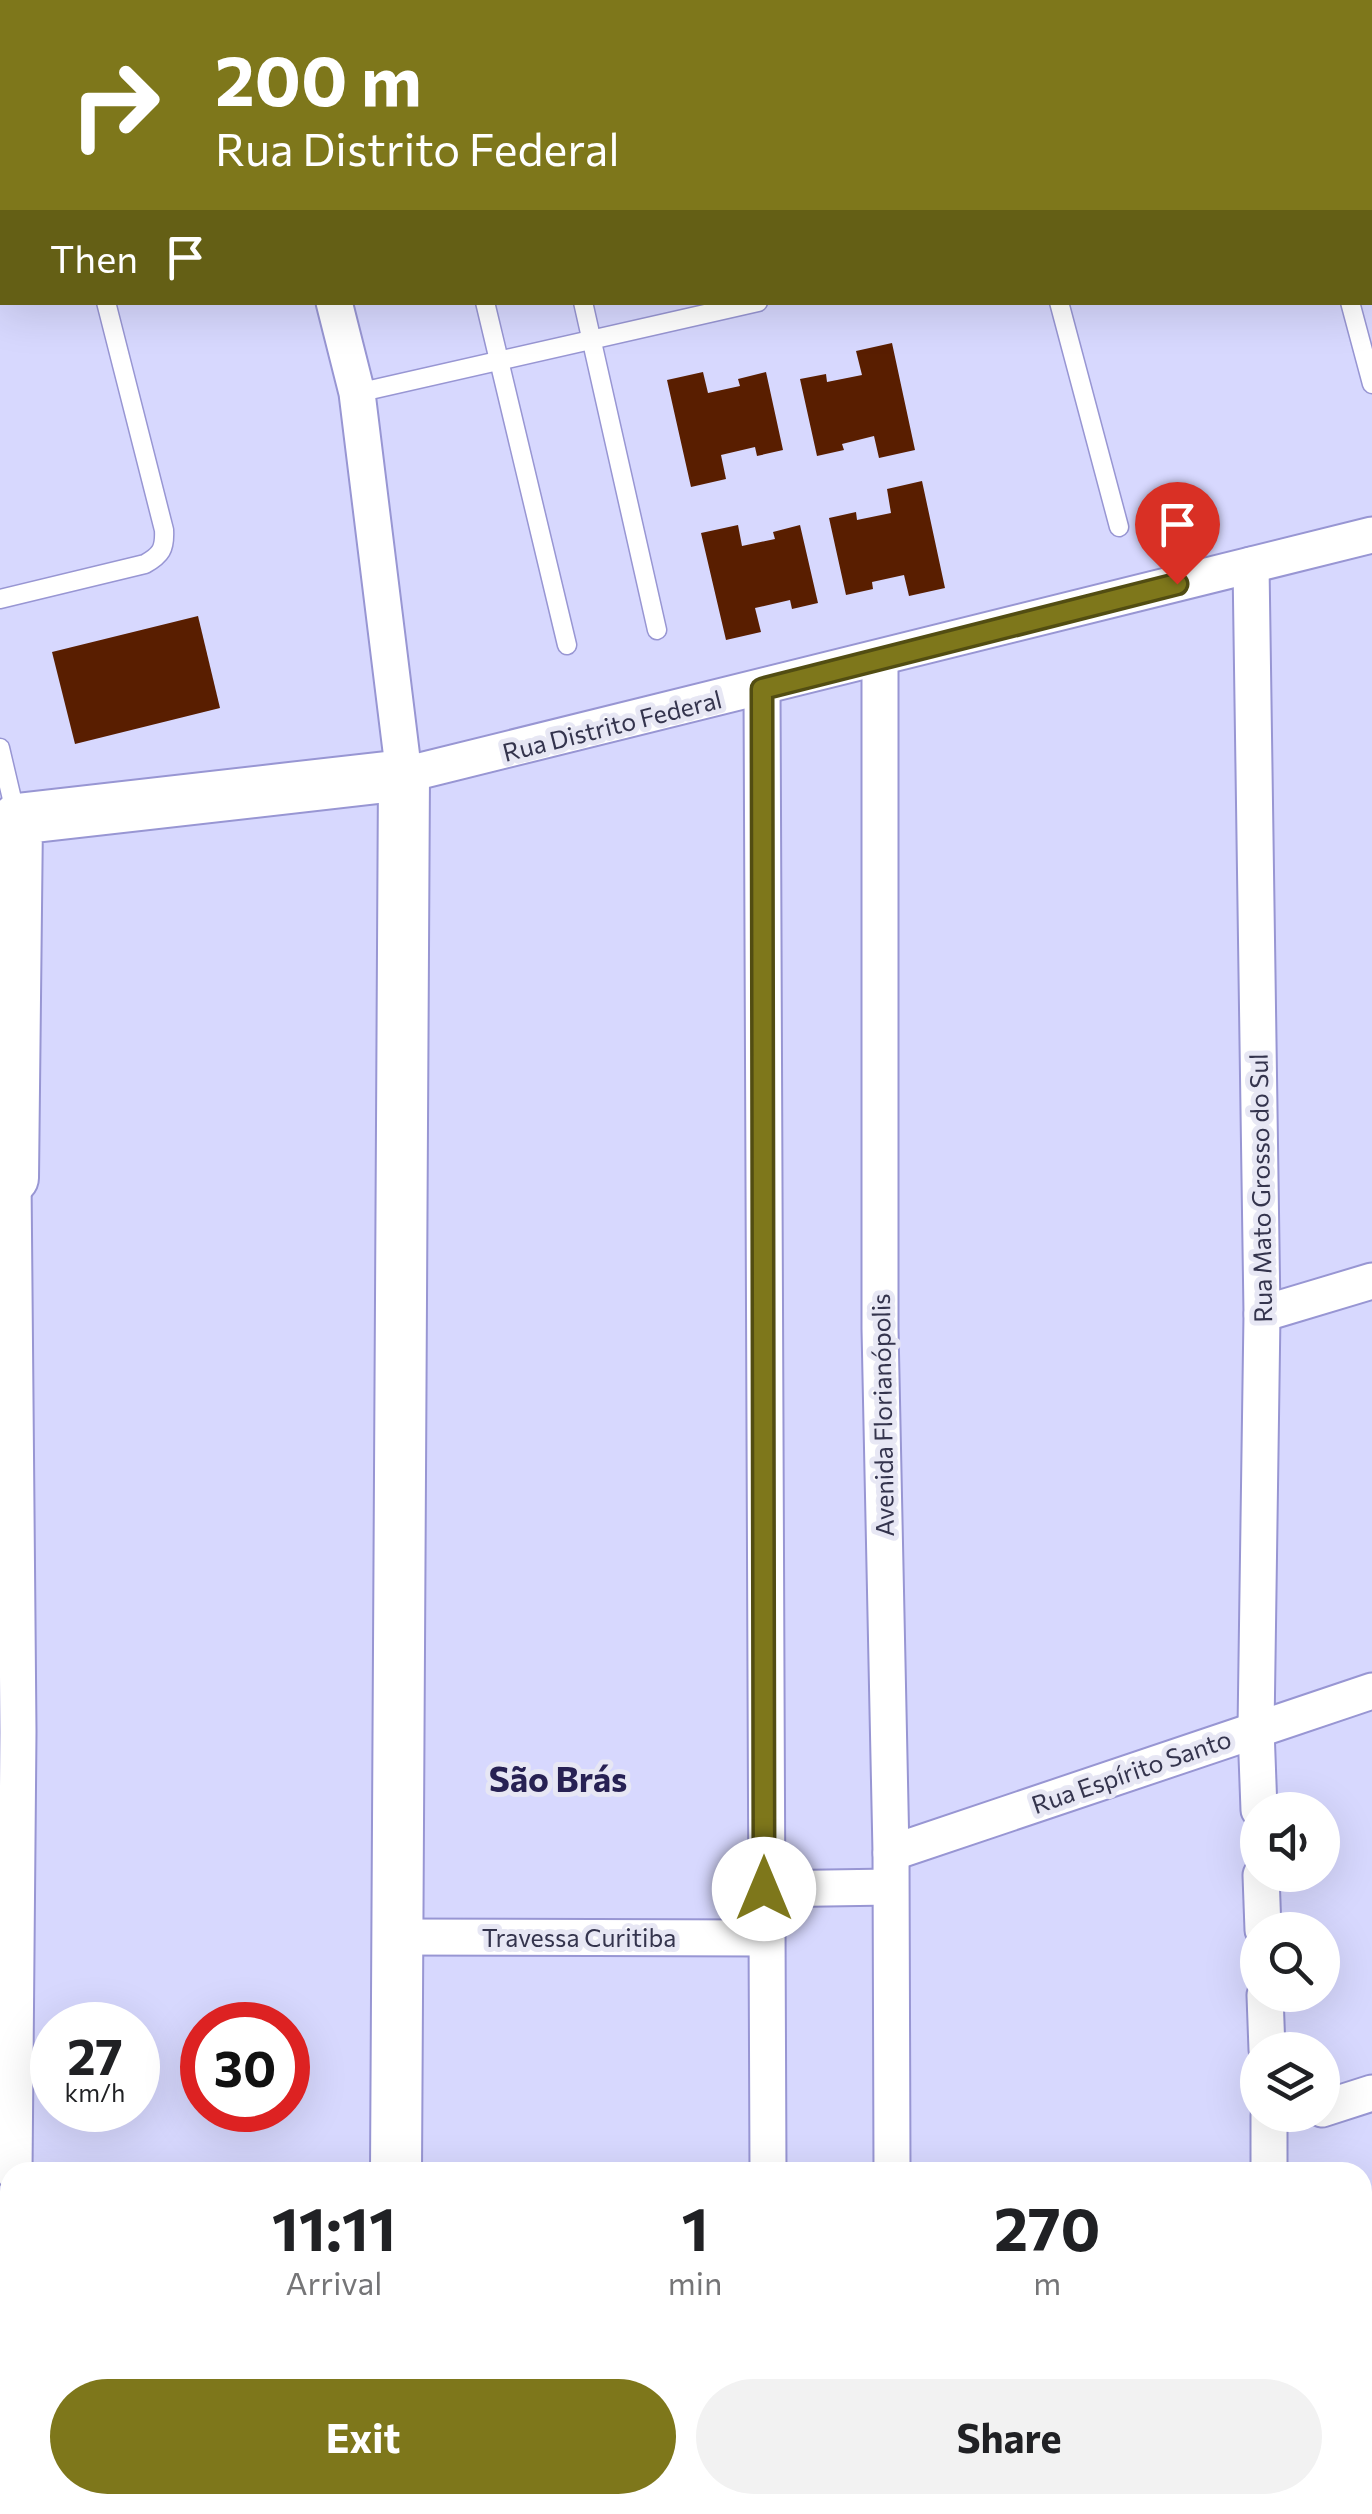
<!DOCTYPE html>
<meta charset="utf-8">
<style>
:root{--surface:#fff;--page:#f2f2f2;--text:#202124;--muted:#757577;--accent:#7e771b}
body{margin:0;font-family:Commissioner,sans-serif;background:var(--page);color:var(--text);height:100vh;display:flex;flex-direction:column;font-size:38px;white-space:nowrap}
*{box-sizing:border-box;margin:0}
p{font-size:32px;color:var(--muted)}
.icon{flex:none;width:55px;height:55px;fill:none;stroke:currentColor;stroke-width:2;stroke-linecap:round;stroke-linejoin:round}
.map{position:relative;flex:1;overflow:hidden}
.drawer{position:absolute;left:0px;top:2162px;width:1372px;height:352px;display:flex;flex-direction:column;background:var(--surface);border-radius:30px 30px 0 0;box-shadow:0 10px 40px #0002}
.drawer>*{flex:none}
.hud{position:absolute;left:0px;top:0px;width:1372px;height:305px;box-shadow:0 10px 40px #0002;background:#7e771b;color:#fff;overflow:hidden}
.tools{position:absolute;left:1240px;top:1792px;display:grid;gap:20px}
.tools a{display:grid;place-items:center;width:100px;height:100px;border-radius:50%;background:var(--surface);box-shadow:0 10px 40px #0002;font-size:50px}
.speed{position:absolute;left:30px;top:2002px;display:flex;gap:20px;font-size:50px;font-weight:700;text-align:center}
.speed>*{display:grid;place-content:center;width:130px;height:130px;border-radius:50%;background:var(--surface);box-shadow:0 10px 40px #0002;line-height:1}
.speed small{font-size:25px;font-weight:400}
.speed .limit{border:15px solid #d22;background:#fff;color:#111}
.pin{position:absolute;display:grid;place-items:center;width:85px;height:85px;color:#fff;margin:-102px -42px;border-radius:50% 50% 50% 0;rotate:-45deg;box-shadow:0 0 10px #0007}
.pin .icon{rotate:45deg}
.me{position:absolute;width:110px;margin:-55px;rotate:0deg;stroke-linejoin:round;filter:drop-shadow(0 0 8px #0008)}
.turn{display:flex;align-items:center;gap:35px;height:210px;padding:0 50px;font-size:45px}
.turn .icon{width:130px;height:130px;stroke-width:2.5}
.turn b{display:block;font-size:70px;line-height:85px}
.then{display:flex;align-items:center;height:95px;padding:0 50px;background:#0003;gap:20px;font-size:38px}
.eta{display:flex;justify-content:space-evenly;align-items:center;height:170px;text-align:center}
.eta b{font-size:60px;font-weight:700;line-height:70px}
.action{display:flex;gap:20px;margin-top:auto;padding:20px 50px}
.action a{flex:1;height:115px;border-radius:60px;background:var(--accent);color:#fff;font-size:40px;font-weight:700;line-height:115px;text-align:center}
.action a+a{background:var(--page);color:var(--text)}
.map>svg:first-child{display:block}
.building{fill:#591e00}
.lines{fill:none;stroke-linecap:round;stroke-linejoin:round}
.lane-casing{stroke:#9896d3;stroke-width:21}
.street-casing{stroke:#9896d3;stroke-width:39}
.secondary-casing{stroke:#9896d3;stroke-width:54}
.lane{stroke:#fff;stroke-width:18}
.street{stroke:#fff;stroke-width:35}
.secondary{stroke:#fff;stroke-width:50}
.route-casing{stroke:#524d12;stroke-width:25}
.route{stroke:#7e771b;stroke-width:18}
.labels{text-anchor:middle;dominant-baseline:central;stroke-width:10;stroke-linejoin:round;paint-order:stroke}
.street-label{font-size:25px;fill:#34344d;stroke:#e7e7f4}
.district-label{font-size:35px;font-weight:bold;fill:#272153;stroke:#e7e7f4}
</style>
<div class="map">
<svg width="1372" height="2514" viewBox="0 0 1372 2514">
<rect width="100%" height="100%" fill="#d7d8fe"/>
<!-- building -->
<g class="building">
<polygon points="892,343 915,450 879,458 874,436 842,444 844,450 817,456 800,379 826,374 827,382 862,375 856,351"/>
<polygon points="703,372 708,393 740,386 738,379 766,372 783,450 757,456 755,447 721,455 726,479 691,487 667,380"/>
<polygon points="922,481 945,588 909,596 904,575 872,582 873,589 846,595 829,518 856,512 857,520 891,513 887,489"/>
<polygon points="738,525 742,546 775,539 773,532 800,525 818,603 792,609 790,600 755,608 761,632 726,640 701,533"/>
<polygon points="198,616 220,708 75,744 52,652"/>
</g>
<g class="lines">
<!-- lane casing -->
<g class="lane-casing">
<g id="lane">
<polyline points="977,0 978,2"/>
<polyline points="1370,34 1372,34"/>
<polyline points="485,302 567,645"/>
<polyline points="583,302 657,630"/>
<polyline points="1059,302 1119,527"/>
<polyline points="1350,302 1372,384"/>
<polyline points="357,393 758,302"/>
<path d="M 0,599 L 145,564 C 161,555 165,549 164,530 L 106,302"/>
<polyline points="0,748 16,816"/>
</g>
</g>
<!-- street casing -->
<g class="street-casing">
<g id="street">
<polyline points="257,0 258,2"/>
<polyline points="334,302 357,393 404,775 1372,535"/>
<polyline points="1251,565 1262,1314 1256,1729 1259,1810"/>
<polyline points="880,658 880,1329 891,1853 892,2172"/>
<polyline points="762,689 768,2172"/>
<polyline points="13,1178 18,1732 14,2172"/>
<polyline points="1262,1314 1372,1281"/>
<polyline points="891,1853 1372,1691"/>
<polyline points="1261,1875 1263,1930"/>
<polyline points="764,1889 890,1887"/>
<polyline points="394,1937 764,1938"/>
<polyline points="1265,1995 1267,2050"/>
<polyline points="1322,2109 1372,2093"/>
<polyline points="1269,2115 1269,2172"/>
<polyline points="0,2296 10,2296"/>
<polyline points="14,2505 14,2514"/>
<polyline points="772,2505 772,2514"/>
<polyline points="895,2505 896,2514"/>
<polyline points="1269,2505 1269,2514"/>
<polyline points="1322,2514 1349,2505"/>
</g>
</g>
<!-- secondary casing -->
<g class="secondary-casing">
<g id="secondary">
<polyline points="0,1178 13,1178 17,819 404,775 396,2172"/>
<polyline points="398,2505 398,2514"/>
</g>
</g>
<!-- lane -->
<use href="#lane" class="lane"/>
<!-- street -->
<use href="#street" class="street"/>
<!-- secondary -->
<use href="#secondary" class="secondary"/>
</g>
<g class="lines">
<!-- route casing -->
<g class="route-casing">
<polyline id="route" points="764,1889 762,689 1177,584"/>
</g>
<!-- route -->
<use href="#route" class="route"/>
</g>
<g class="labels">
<!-- street labels -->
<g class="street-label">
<text transform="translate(612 725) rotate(-14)">Rua Distrito Federal</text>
<text transform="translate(1260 1188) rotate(-91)">Rua Mato Grosso do Sul</text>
<text transform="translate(882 1415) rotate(-91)">Avenida Florianópolis</text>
<text transform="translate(1131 1771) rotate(-19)">Rua Espírito Santo</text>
<text x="579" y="1937">Travessa Curitiba</text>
</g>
<!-- district labels -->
<g class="district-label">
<text x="558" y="1777">São Brás</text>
</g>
</g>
</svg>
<div class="tools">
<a><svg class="icon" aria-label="sound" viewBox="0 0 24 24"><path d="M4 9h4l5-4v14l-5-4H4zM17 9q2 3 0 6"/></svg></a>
<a><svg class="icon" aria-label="search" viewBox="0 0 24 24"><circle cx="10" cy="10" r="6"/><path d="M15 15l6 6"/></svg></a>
<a><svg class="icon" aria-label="layers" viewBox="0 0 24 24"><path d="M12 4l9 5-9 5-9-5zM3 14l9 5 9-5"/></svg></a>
</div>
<div class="speed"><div>27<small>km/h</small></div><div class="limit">30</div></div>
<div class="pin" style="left:1177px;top:584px;background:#d93025"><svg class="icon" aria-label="arrive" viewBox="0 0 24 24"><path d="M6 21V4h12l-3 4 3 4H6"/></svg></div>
<svg class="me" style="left:764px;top:1889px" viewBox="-20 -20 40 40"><circle r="19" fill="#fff"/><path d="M0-13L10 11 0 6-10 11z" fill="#7e771b"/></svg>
<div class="hud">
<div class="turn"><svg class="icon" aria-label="right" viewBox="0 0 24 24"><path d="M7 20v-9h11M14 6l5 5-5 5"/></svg><div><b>200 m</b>Rua Distrito Federal</div></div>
<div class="then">Then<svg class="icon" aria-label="arrive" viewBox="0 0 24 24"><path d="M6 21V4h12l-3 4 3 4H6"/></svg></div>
</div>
<section class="drawer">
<div class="eta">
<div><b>11:11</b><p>Arrival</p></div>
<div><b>1</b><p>min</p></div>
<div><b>270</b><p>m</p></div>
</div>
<div class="action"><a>Exit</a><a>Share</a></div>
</section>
</div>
